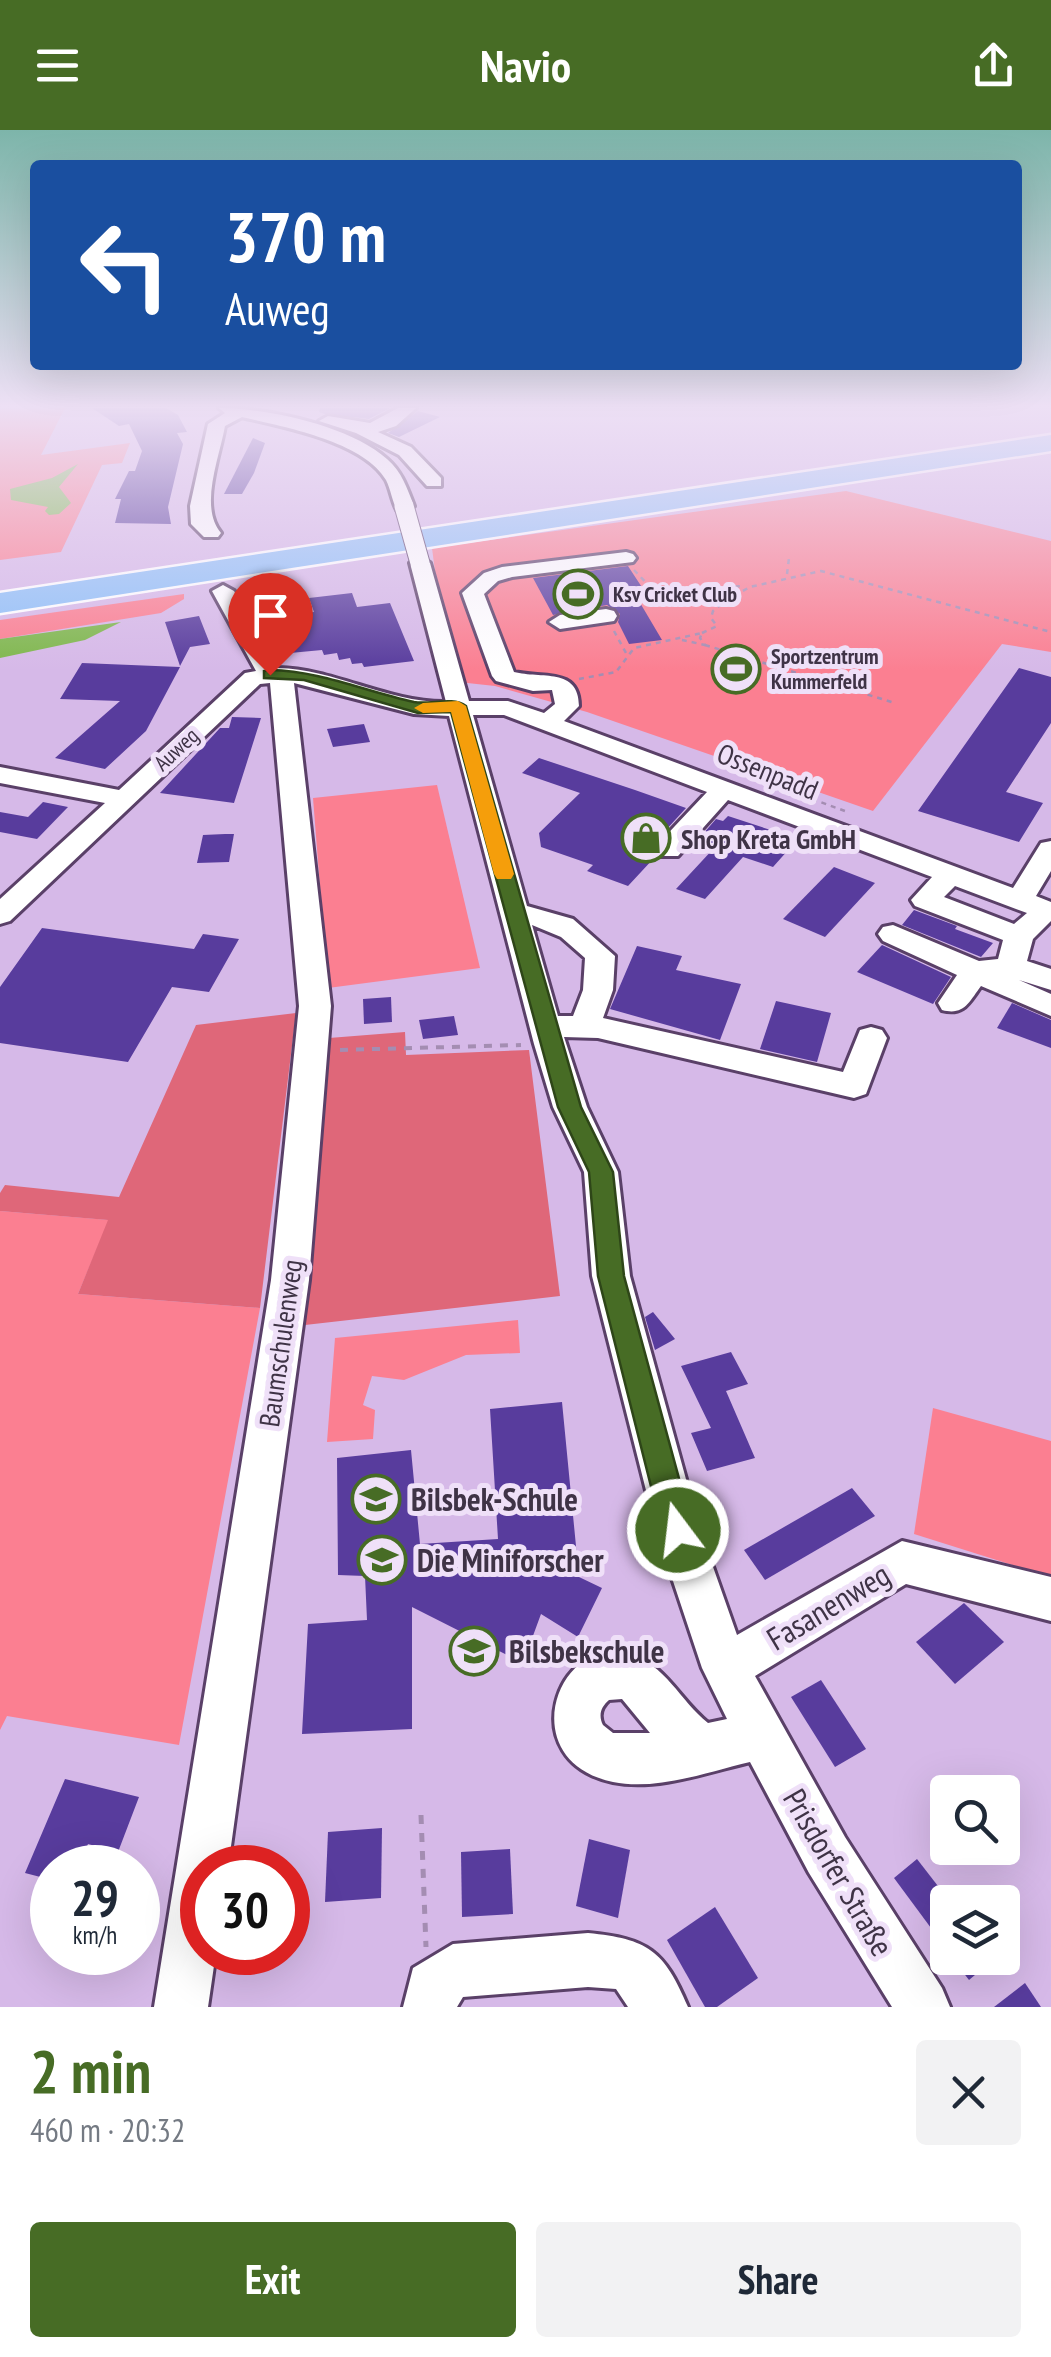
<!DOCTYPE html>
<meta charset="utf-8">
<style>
:root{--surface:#fff;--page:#f2f2f3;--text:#1f2937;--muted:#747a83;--accent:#476c25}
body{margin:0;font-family:"PT Sans Narrow",sans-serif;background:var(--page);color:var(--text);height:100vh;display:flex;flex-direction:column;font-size:38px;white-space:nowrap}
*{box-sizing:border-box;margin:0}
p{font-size:32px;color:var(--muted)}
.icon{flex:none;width:55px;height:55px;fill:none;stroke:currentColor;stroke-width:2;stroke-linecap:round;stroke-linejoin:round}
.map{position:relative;height:1877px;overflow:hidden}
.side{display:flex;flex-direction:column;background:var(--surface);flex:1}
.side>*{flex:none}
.top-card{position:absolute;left:30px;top:30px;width:992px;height:210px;border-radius:10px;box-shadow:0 10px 40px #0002;background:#1a4fa0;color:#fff;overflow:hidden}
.fabs{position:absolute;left:930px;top:1645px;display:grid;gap:20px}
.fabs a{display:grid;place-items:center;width:90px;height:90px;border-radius:10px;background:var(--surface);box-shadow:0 10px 40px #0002;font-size:50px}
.speed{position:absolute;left:30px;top:1715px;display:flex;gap:20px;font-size:50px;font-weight:700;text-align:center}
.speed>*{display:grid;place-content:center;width:130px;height:130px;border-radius:50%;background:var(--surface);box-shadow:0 10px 40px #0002;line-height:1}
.speed small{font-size:25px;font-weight:400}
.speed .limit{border:15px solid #d22;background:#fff;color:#111}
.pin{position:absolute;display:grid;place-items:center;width:85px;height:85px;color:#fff;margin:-102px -42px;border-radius:50% 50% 50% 0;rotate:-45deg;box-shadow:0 0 10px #0007}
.pin .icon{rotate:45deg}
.me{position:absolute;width:110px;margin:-55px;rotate:345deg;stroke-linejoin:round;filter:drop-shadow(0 0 8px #0008)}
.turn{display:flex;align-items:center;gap:35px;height:210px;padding:0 30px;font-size:45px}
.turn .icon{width:130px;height:130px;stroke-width:2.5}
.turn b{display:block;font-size:70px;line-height:85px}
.round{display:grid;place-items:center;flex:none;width:105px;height:105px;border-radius:10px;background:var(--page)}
.overview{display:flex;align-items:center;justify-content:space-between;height:170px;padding:0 30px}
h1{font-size:60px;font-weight:700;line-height:75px;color:var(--accent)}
.action{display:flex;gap:20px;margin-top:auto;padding:20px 30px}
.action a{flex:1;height:115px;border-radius:10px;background:var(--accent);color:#fff;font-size:40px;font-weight:700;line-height:115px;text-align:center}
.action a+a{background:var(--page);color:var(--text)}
header{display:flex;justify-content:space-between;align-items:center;height:130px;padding:0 30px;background:var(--accent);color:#fff;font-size:45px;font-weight:700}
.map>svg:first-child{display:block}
.green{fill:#fb7f91}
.forest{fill:#df6779}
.water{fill:#7eb74c}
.building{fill:#583c9d}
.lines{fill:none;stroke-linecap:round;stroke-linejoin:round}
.minor-casing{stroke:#5a4068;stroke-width:6}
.highway-casing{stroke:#fff;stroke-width:5}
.path-far2{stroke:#a48db2;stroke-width:2.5;stroke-dasharray:5 5;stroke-linecap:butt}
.path-far1{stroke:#a48db2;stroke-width:4;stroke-dasharray:8 8;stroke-linecap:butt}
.path{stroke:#a48db2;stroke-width:5;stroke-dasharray:9 9;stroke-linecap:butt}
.minor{fill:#fff;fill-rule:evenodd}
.highway{fill:#90c0f8;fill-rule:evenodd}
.minor-bridge-casing{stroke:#5a4068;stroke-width:21;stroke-linecap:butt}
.minor-bridge{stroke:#fff;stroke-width:19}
.route{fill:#476c25;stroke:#2e4618;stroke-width:2.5}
.slow{fill:#f59e0b}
.labels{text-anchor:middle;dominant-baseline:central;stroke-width:10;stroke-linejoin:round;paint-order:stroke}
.far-poi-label{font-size:22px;font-weight:bold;fill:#3f3346;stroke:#efe0f8;text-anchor:start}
.far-street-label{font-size:22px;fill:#3f3346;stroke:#efe0f8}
.street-label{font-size:28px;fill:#3f3346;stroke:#efe0f8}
.poi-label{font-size:28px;font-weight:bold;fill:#3f3346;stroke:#efe0f8;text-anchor:start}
.near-poi-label{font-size:32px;font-weight:bold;fill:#3f3346;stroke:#efe0f8;text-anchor:start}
.near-street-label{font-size:32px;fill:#3f3346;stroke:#efe0f8}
</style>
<header><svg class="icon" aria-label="menu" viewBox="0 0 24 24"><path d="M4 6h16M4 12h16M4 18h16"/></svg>Navio<svg class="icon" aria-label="share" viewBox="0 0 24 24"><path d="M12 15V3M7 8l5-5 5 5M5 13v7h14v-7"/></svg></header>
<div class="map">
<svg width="1051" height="1877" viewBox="0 0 1051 1877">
<rect width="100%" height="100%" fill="#d6b9e8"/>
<!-- green -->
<g class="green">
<polygon points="65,278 41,325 130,313 122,333 102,335 61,422 0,430 0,279"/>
<polygon points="846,361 1051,411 1051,522 1002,514 873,681 587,582 495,556 449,551 432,418"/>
<polygon points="184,464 184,469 161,483 0,509 0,490"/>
<polygon points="437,655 480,838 328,858 313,668"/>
<polygon points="0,1081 109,1090 78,1164 260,1178 179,1615 7,1586 0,1600"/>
<polygon points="518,1190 520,1223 466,1225 404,1250 372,1246 363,1275 375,1280 373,1309 327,1312 335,1208"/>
<polygon points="933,1278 1051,1311 1051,1447 914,1404"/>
</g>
<!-- forest -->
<g class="forest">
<polygon points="296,883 260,1178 78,1164 108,1090 0,1081 0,1063 5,1055 119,1067 196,895"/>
<polygon points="405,902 406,925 529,920 560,1166 305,1195 329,908"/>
</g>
<!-- water -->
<g class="water">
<polygon points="78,334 59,357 71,373 59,384 49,385 45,381 48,377 11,370 10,359 52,348"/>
<polygon points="121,492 85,510 0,528 0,509"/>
</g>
<!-- building -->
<g class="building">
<polygon points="92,278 166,278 178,285 187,302 177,303 183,314 168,377 171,394 115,393 121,369 115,369 129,341 135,341 142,321 129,294 119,296"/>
<polygon points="320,278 390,278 369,289 325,284 319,282"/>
<polygon points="418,281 440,287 399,307 388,303"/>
<polygon points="253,308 265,313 254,343 242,364 224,364"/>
<polygon points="628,436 647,465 636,466 662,510 629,514 618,492 620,484 607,475 553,485 533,448"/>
<polygon points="352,463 357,477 390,473 414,531 364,537 362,533 352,534 350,528 339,530 337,523 324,525 322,520 290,523 279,486 314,482 309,468"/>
<polygon points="199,486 210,514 190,517 180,536 165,492"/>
<polygon points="82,533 180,537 146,601 105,639 55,628 120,571 60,569"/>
<polygon points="1019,538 1051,547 1051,593 1006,662 1043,673 1019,712 918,681"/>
<polygon points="232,587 261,588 234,673 160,663 220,598 229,598"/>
<polygon points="364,594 370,612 333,617 327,599"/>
<polygon points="539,628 635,660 686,678 655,712 651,718 654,728 628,756 587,741 593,735 541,717 539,703 580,663 522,643"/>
<polygon points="43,672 68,677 37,709 0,702 0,682 28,687"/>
<polygon points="728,686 798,709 773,737 743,727 705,769 676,759 714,718 696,712 716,689 723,691"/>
<polygon points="225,704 234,704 229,732 197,733 203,705"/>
<polygon points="834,737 875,753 825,807 783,789"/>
<polygon points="914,780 957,796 955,799 993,813 981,827 902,795"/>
<polygon points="42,798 194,819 203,804 239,809 209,862 172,857 128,932 0,913 0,857"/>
<polygon points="882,815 951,847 933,874 857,842"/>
<polygon points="637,816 682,826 676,840 741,854 720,910 610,879"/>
<polygon points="391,867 392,892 364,894 363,869"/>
<polygon points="776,871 831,883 817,932 760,919"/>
<polygon points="1012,873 1051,890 1051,918 997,898"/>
<polygon points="454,886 458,905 423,909 419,890"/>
<polygon points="653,1182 675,1209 655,1220 645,1187"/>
<polygon points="731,1222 748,1254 726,1261 755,1328 707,1341 691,1303 711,1298 681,1236"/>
<polygon points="562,1272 579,1447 602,1458 578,1507 541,1484 523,1533 412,1477 412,1599 302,1604 308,1494 367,1490 365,1446 338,1445 337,1328 411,1320 420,1414 498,1409 490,1279"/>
<polygon points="852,1358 875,1386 765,1450 744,1420"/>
<polygon points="964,1473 1004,1512 955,1554 916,1512"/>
<polygon points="821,1550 866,1619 835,1637 791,1567"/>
<polygon points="65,1649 139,1667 118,1722 88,1714 78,1738 52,1738 52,1750 25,1743"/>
<polygon points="382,1698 381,1768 325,1772 328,1702"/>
<polygon points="589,1709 630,1720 618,1788 576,1776"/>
<polygon points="510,1719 513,1784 462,1787 461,1722"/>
<polygon points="917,1729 948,1769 948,1821 894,1748"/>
<polygon points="715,1777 758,1848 717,1877 705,1877 667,1810"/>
<polygon points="952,1828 995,1828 969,1850"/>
<polygon points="1025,1853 1041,1877 994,1877"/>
</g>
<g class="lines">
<!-- minor casing -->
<g class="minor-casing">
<g id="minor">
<path d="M 219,278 C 265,278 349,295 387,329 C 402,342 407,358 414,376 L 404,382 L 397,380 C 392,371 391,360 386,350 C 363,311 283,297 242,287 L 225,296 C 219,329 199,377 221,403 L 218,407 L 204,407 L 191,394 L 190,376 L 208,294 L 225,283 Z"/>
<polygon points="398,278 416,278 396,296 378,302 411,317 441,348 441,356 427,356 399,325 356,303 319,291 328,286 370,293"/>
<path d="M 626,422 L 633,424 L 636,428 L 633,432 L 512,447 L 498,451 L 484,464 L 514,542 C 541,549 579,537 579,576 L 564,591 L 1013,758 L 1041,713 L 1051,711 L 1051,741 L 1036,766 L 1051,772 L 1051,791 L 1033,809 L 1027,831 L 1051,839 L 1051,860 L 1019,850 L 1051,864 L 1051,886 L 981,856 C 969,872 964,886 942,880 L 938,873 L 957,845 L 883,811 L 878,804 L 883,797 L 893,795 L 979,831 L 998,829 L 1003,810 L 915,776 L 911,770 L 932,747 L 728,670 L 678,726 L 658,726 L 654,720 L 658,714 L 707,662 L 504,585 L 473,585 L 527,776 L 573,789 L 615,826 L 613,860 L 603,888 L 843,942 L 860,900 L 871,897 L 882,900 L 887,908 L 866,964 L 854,968 L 598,908 L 564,907 L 587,977 L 618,1042 L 630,1146 L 700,1400 L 737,1505 L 902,1411 L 1051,1447 L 1051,1491 L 906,1454 L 755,1546 L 845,1707 L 942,1858 L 950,1877 L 892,1877 L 809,1743 L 750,1632 C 708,1642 656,1661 613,1652 C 513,1631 556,1505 628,1524 C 666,1534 679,1570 708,1593 L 727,1589 L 702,1538 L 656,1400 L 592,1146 L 584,1042 L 553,977 L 534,914 L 449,586 L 414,584 L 294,553 L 331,876 L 309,1150 L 228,1738 L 202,1738 L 202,1822 L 216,1822 L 208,1877 L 154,1877 L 271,1150 L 299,876 L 270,553 L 260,554 L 10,791 L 0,794 L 0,769 L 105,673 L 0,653 L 0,637 L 119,660 L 245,543 L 256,541 L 212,461 L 223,455 L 234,461 L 278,538 C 335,539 388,573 446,572 L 410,433 L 420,427 L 430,433 L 469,571 L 508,571 L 544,583 L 555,574 L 552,560 L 533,561 L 496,551 L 492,546 L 462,463 L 484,443 L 502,437 ZM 955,756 L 1027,783 L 1014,794 L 944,767 ZM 532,795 L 561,807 L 585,828 L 583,860 L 573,886 L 558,886 ZM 622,1569 L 650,1603 L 613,1603 L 603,1595 C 598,1585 601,1577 609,1570 Z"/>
<polygon points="606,479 614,481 617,486 614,491 560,499 549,492 560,485"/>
<path d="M 588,1803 C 648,1809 664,1820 688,1877 L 628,1877 L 616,1859 L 588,1857 L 463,1867 L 457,1877 L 403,1877 L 413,1838 L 453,1814 Z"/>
</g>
</g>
<!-- highway casing -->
<g class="highway-casing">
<polygon id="highway" points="1051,305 1051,321 0,483 0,463"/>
</g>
<!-- path-far2 -->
<g class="path-far2">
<polyline points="634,440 654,461 744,456"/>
<polyline points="787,444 789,428"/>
<polyline points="614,501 626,523"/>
<polyline points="702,503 717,496 711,488 713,481 725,471 750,457 821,441 1051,502"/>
<polyline points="705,515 895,573"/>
<polyline points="579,549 616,542 634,518 702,503 700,508 705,515 682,510"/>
<polyline points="765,652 845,681"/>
</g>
<!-- path-far1 -->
<polyline class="path-far1" points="340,920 521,915"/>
<!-- path -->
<polyline class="path" points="421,1685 426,1817"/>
<!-- minor -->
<use href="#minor" class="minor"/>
<!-- highway -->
<use href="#highway" class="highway"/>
<!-- minor-bridge casing -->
<g class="minor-bridge-casing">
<polyline id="minor-bridge" points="404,376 420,433"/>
</g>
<!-- minor-bridge -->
<use href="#minor-bridge" class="minor-bridge"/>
</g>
<!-- sky -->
<linearGradient id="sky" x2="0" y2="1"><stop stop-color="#7db5aa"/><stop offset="0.51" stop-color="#ede0f5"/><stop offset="1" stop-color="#ede0f5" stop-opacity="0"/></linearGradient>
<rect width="1051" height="541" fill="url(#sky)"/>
<!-- route -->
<path class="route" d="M 270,540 C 321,541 364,561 414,572 C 431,575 452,566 466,576 L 581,977 L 613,1042 L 624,1146 L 693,1400 L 688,1410 L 678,1414 L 667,1410 L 662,1400 L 598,1146 L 589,1042 L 558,977 L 451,582 L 418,583 L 304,550 L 264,548 L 264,541 Z"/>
<!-- slow -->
<polygon class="slow" points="458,571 466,576 514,744 511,749 497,749 494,744 451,582 423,583 414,578 423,573"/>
<!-- icons -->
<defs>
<g id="stadium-ring" transform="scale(2.5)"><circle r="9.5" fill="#efe0f8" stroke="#476c25" stroke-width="1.5"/><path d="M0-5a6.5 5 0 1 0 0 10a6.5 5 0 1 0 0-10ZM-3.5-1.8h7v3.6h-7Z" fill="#476c25"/></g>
<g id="shop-ring" transform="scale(2.5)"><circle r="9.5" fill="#efe0f8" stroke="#476c25" stroke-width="1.5"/><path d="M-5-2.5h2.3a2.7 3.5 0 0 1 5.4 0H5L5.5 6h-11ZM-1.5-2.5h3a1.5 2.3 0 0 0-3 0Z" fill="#476c25"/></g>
<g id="school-ring" transform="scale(2.5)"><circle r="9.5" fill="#efe0f8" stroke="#476c25" stroke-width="1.5"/><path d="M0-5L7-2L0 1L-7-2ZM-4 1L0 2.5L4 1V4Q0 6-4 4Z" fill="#476c25"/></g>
</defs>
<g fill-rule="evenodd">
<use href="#stadium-ring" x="578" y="464"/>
<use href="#stadium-ring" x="736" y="539"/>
<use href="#shop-ring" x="646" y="708"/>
<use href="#school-ring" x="376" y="1369"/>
<use href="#school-ring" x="382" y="1430"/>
<use href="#school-ring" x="474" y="1521"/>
</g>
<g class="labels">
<!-- far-poi labels -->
<g class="far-poi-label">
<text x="613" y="464">Ksv Cricket Club</text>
<text x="771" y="526">Sportzentrum<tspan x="771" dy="25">Kummerfeld</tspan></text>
</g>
<!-- far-street labels -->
<g class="far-street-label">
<text transform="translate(176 619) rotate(-43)">Auweg</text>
</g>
<!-- street labels -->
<g class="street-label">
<text transform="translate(768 641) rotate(22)">Ossenpadd</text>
<text transform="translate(280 1213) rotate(-82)">Baumschulenweg</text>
</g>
<!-- poi labels -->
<g class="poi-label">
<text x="681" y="708">Shop Kreta GmbH</text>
</g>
<!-- near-poi labels -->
<g class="near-poi-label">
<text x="411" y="1369">Bilsbek-Schule</text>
<text x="417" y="1430">Die Miniforscher</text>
<text x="509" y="1521">Bilsbekschule</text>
</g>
<!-- near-street labels -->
<g class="near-street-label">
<text transform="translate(828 1476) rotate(-31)">Fasanenweg</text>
<text transform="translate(839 1742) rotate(60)">Prisdorfer Straße</text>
</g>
</g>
</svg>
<div class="fabs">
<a><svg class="icon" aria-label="search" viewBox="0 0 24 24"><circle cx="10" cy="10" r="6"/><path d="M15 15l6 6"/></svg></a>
<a><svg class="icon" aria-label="layers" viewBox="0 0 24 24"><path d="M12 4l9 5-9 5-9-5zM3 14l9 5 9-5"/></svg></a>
</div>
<div class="speed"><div>29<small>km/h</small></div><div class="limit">30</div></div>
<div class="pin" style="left:270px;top:545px;background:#d93025"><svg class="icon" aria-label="arrive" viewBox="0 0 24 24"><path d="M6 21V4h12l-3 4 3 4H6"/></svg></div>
<svg class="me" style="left:678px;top:1400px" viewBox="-20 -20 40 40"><circle r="17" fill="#476c25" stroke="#fff" stroke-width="3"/><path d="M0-11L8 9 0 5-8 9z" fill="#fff"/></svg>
<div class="top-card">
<div class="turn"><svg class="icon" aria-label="left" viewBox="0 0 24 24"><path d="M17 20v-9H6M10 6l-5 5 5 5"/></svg><div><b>370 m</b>Auweg</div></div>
</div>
</div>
<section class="side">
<div class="overview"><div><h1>2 min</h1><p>460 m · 20:32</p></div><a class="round"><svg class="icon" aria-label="close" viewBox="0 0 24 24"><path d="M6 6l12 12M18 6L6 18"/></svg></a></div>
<div class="action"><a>Exit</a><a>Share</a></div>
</section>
